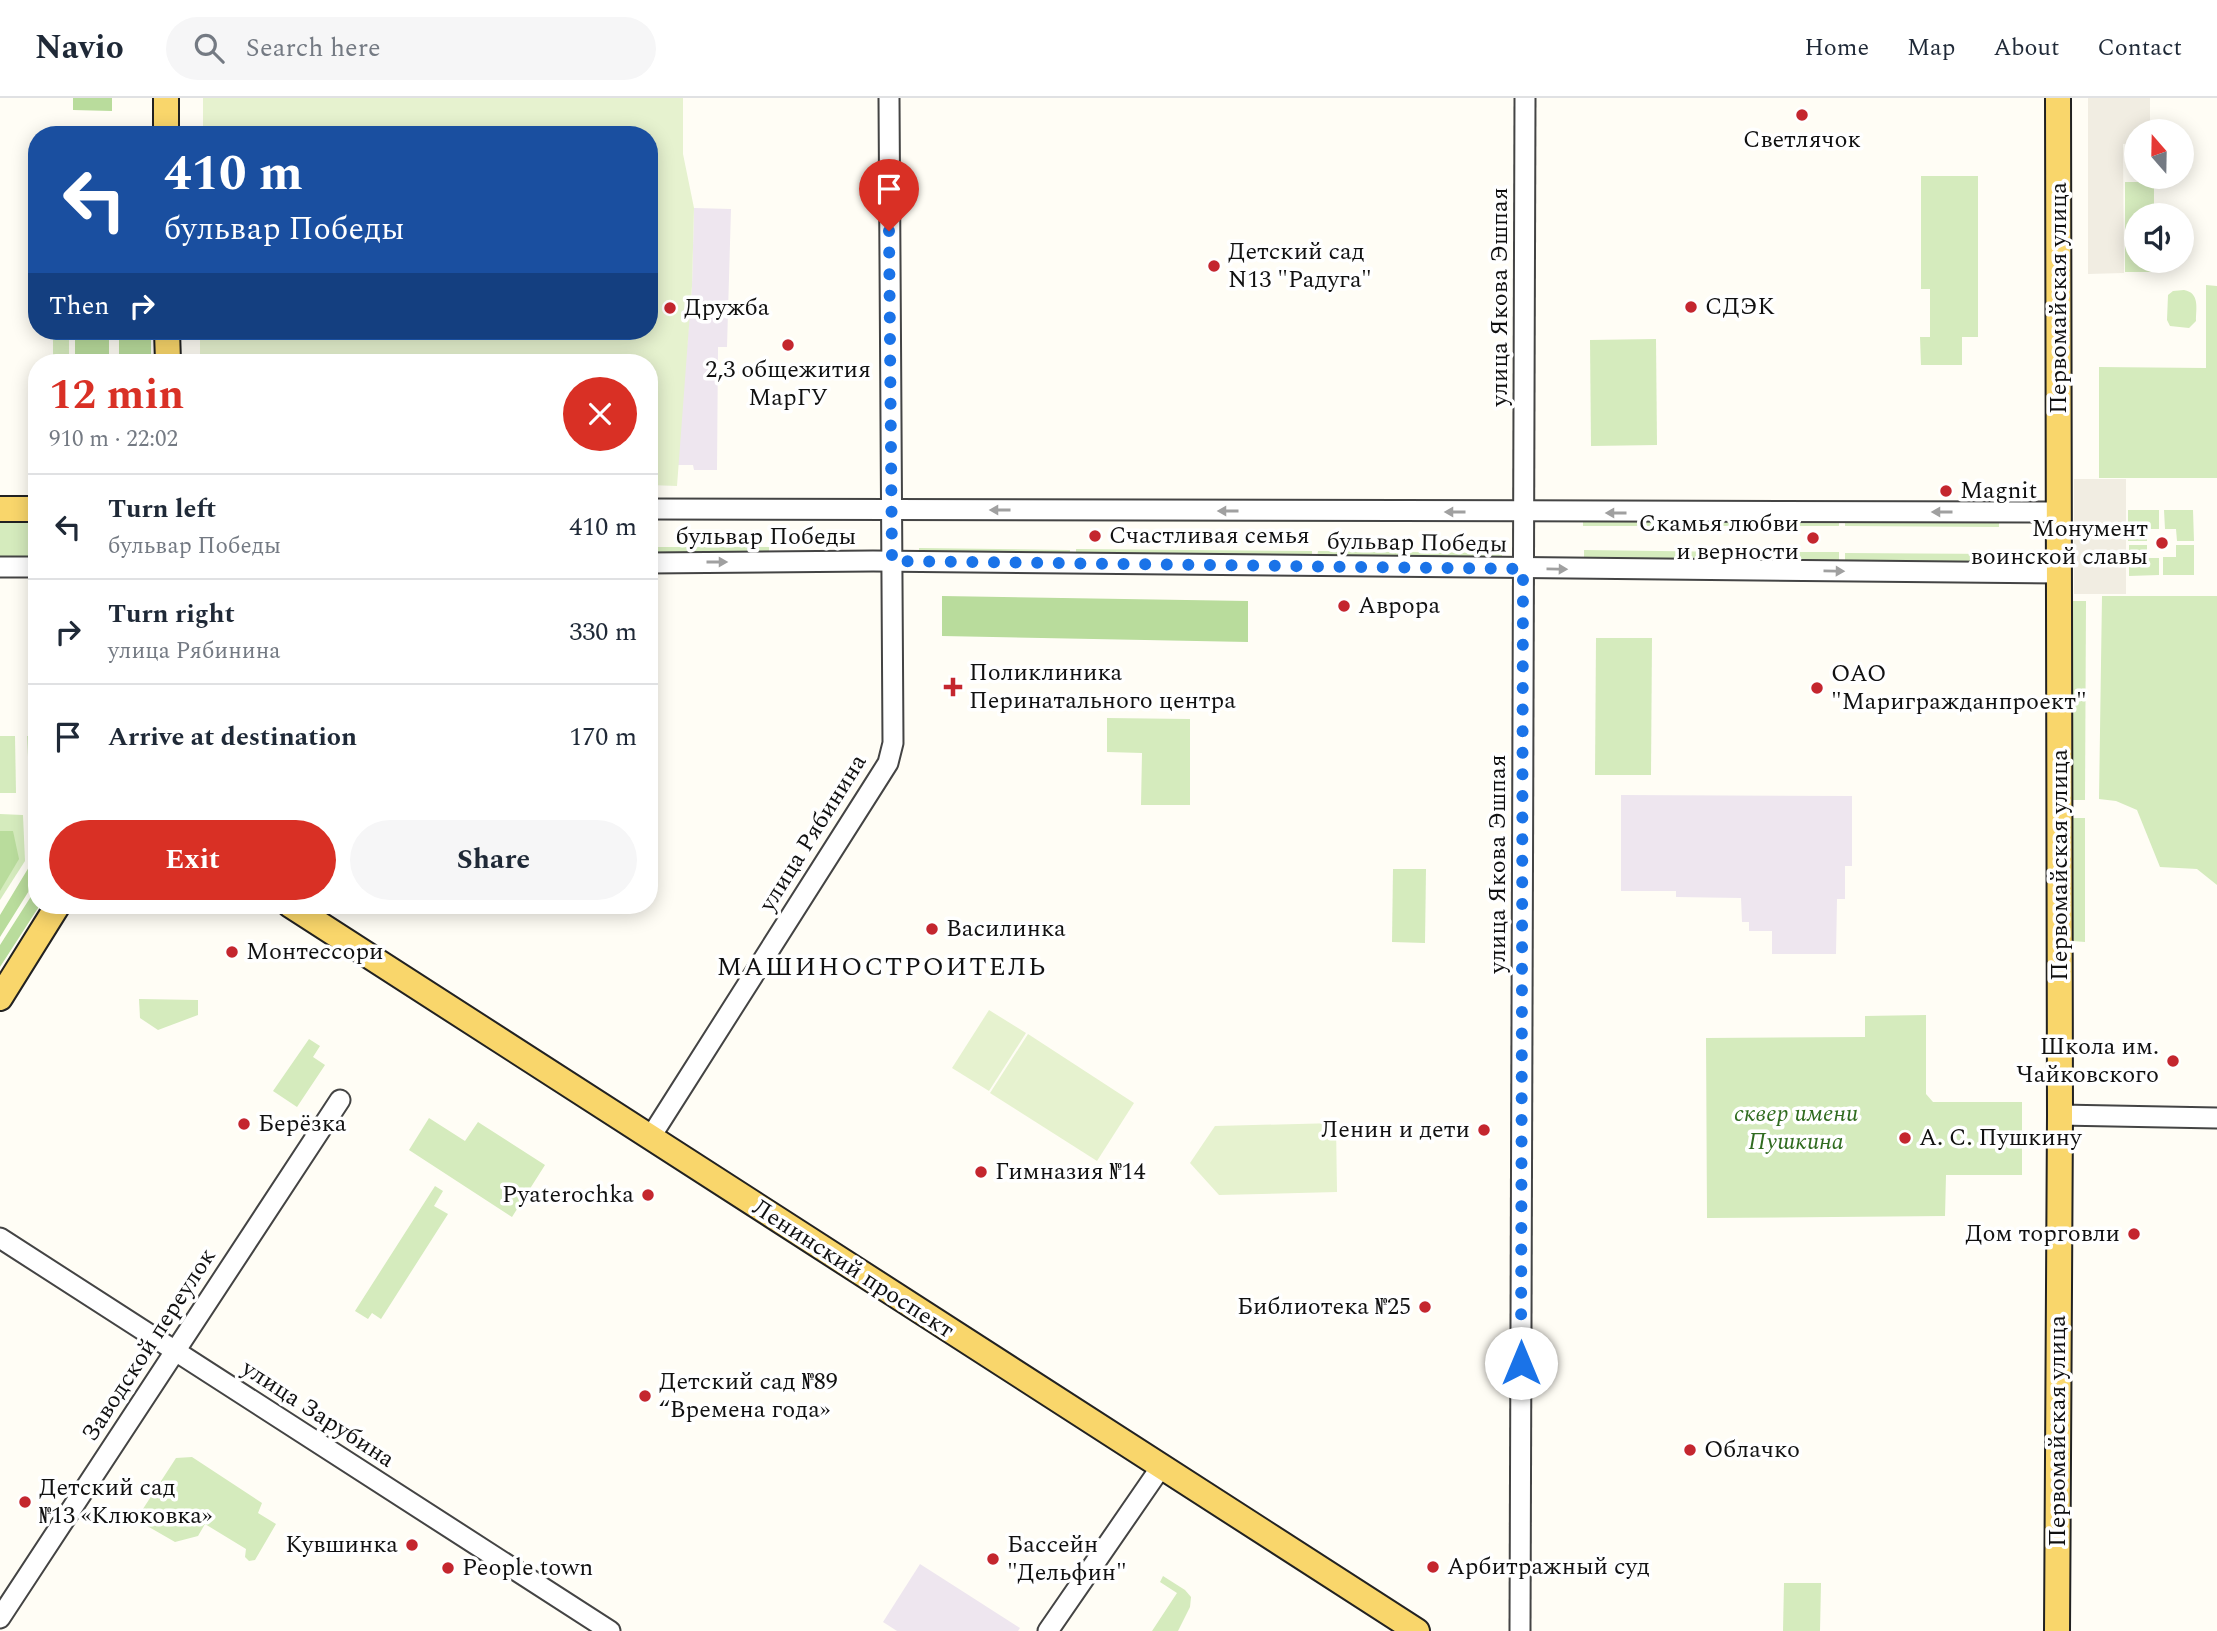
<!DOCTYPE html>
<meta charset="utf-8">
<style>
:root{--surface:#fff;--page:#f6f6f7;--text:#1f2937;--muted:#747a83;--line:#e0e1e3;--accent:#d93025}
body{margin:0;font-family:Spectral,serif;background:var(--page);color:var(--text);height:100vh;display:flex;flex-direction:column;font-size:26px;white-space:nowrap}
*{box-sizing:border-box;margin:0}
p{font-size:23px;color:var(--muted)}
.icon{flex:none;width:38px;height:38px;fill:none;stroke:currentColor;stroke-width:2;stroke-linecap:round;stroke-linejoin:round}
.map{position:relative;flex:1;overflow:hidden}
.side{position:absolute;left:28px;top:256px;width:630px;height:560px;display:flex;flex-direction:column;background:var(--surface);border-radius:28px;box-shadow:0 4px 18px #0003}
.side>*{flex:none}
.hud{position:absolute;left:28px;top:28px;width:630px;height:214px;border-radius:28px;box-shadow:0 4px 18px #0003;background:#1a4fa0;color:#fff;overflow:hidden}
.needle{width:46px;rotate:340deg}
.buttons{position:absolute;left:2124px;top:21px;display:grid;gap:14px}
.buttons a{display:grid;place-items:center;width:70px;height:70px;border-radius:50%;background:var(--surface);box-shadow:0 4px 18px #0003;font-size:35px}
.pin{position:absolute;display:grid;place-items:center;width:60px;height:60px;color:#fff;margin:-72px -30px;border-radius:50% 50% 50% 0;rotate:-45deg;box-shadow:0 0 7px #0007}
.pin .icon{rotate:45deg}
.me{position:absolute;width:77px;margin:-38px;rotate:0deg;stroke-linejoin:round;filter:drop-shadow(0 0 5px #0008)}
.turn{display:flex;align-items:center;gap:24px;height:147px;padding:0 21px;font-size:32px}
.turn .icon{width:91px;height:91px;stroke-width:2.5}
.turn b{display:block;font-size:49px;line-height:60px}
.then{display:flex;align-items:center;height:66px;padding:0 21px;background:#0003;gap:14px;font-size:26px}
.round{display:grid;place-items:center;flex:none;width:74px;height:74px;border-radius:37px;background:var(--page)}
.head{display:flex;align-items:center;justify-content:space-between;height:119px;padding:0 21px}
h1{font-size:42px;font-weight:700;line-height:52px;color:var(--accent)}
.action{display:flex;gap:14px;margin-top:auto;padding:14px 21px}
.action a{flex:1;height:80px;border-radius:42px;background:var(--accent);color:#fff;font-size:28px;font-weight:700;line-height:80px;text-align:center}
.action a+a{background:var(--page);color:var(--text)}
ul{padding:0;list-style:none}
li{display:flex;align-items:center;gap:21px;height:105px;padding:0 21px;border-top:2px solid var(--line)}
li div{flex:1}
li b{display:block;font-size:26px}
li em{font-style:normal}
header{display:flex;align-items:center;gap:42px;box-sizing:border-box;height:98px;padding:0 35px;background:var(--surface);border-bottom:2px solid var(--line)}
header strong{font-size:33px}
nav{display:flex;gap:38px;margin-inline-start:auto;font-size:24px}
.search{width:490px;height:63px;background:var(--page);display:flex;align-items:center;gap:18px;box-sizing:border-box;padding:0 24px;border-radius:38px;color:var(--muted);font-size:26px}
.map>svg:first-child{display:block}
.industrial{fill:#eee6ef}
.green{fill:#d5ebbd}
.forest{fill:#b9dc9c}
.pitch{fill:#e6f2cf}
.plaza{fill:#f1ede2}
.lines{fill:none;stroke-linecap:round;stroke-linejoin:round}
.minor-casing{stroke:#444;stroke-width:23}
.major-casing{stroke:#222;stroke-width:28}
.minor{stroke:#fff;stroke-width:19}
.major{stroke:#f9d66b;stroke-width:24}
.oneway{fill:#a0a0a0}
.route{stroke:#1a73e8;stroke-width:12;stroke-dasharray:0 21.6}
.poi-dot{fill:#c4262e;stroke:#fff;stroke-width:2.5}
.labels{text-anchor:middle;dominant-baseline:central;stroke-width:7;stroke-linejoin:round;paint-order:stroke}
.poi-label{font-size:24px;fill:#111;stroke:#fff;text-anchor:start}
.street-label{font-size:24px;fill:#111;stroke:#fff}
.park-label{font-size:24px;font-style:italic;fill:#2f6b1f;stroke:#fff}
.neighbourhood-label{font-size:26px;letter-spacing:2px;fill:#111;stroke:#fff}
</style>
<header>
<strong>Navio</strong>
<div class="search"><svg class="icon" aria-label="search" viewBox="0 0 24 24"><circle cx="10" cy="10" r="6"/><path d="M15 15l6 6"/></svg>Search here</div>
<nav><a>Home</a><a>Map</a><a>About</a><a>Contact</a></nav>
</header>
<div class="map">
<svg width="2217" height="1533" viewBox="0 0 2217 1533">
<rect width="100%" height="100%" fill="#fffdf5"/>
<!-- industrial -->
<g class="industrial">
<polygon points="694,110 731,111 727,249 718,249 717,372 694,372 693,367 677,367 692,188"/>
<polygon points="1621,697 1852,698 1852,768 1845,768 1845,801 1837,801 1836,856 1772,856 1772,833 1749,833 1749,824 1742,824 1741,800 1676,799 1676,793 1621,793"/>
<polygon points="920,1466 1020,1530 1018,1533 897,1533 883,1524"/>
</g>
<!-- green -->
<g class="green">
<polygon points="1921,78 1978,78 1978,239 1962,239 1962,267 1921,267 1920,239 1930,239 1930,191 1921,191"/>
<polygon points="2125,84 2154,84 2154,117 2137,117 2137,163 2154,163 2154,174 2125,174"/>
<polygon points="2206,187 2217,188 2217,380 2099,380 2099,269 2206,270"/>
<path d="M 2184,192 C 2200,195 2196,210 2196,223 L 2189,230 L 2170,228 L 2167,222 L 2168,197 L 2173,193 Z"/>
<rect x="53" y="233" width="16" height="31"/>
<polygon points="1656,241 1657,347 1591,348 1590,242"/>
<polygon points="2128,412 2159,412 2159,431 2147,431 2147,443 2128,443"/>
<polygon points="2164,412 2193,412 2194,443 2177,443 2176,431 2165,431"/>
<polygon points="1076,415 1504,417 1504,424 1076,423"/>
<polygon points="1583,417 1733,418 1733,428 1583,428"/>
<rect x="1740" y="418" width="99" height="10"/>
<polygon points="1845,418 1999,418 1999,429 1845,428"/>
<rect x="0" y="423" width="37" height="38"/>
<polygon points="2129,447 2147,447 2147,460 2159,460 2159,477 2129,478"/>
<polygon points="2176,447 2194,447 2194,477 2163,477 2163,459 2176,459"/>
<polygon points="649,449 769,449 769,459 649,458"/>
<polygon points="919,450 1070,452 1070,458 919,457"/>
<polygon points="1076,451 1312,453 1312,460 1076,459"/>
<polygon points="1584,452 1734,454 1734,463 1584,462"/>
<polygon points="1318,453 1502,455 1502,462 1317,460"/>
<polygon points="1741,454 1839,454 1839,464 1741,463"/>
<polygon points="1845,455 1998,456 1998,466 1845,464"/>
<polygon points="2102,498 2217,498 2217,787 2197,771 2160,769 2137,712 2116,703 2099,701"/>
<polygon points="2070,503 2086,503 2085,702 2069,702"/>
<polygon points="1596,540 1652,540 1651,677 1595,677"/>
<polygon points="1107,620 1190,621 1190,707 1141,707 1142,655 1107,654"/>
<polygon points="0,638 15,638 16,695 0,695"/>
<polygon points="27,638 37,638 37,700 30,700"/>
<polygon points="0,716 23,717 25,763 0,802"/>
<polygon points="2071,720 2085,720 2085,844 2073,843 2068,819"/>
<polygon points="1393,771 1426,771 1425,845 1392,844"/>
<polygon points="139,901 198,902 198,917 158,932 140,920"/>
<polygon points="1926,917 1926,996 1933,1004 2022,1004 2022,1077 1946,1077 1945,1118 1707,1120 1706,940 1865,939 1865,918"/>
<polygon points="309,941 320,948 313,959 325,967 297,1009 273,993"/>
<polygon points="429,1020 465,1043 478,1024 545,1067 512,1119 409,1052"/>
<polygon points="435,1088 443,1093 434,1108 448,1116 381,1221 372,1215 368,1221 355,1213"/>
<polygon points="192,1359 262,1405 258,1415 276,1426 255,1462 249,1463 245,1459 246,1451 205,1426 198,1438 175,1444 142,1425 139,1417 176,1360"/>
<polygon points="1163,1478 1185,1492 1191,1499 1190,1509 1178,1533 1152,1533 1177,1495 1160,1484"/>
<polygon points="1784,1485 1821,1485 1820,1533 1783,1533"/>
</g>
<!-- forest -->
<g class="forest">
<polygon points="73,0 112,0 112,13 73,12"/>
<rect x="75" y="233" width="34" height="31"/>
<rect x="119" y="233" width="32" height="31"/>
<polygon points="942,498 1248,503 1248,544 942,538"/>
<polygon points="30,704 37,704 37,780 0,839 0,817 32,764"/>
<polygon points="0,733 13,733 19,761 0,793"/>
<polygon points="37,789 37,807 40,807 0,869 0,847"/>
</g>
<!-- pitch -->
<g class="pitch">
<polygon points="203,0 683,0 683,56 694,110 692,188 677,388 649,387 649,264 200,264 200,233 649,233 649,37 203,37"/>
<polygon points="989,912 1026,935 989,993 952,970"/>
<polygon points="1028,936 1134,1005 1097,1063 990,995"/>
<polygon points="1336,1025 1337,1094 1219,1097 1190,1065 1215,1028"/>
</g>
<!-- plaza -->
<g class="plaza">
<polygon points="2088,0 2150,0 2150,33 2137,33 2137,45 2123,46 2124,175 2088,176"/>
<rect x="2074" y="381" width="52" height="115"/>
</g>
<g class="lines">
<!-- minor casing -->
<g class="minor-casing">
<g id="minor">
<polyline points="649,411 2059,414"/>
<polyline points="649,465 873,463 2059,475"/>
<polyline points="0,469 37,469"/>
<polyline points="2060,1017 2217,1020"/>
<polyline points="650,1040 876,684 888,665 893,645 889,0"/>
<polyline points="0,1140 610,1533"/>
<polyline points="0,1520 340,1002"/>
<polyline points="1048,1533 1161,1369"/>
<polyline points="1520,1533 1525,0"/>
</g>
</g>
<!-- major casing -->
<g class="major-casing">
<g id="major">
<polyline points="166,37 166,0"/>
<polyline points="167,233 168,264"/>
<polyline points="0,411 37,411"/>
<polyline points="290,807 1417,1533"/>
<polyline points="0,900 58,807"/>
<polyline points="2057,1533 2060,1017 2058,0"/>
</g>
</g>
<!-- minor -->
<use href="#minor" class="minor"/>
<!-- major -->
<use href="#major" class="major"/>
</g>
<!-- one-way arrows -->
<defs><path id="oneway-solid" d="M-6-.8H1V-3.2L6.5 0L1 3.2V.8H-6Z" transform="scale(1.75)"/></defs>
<g class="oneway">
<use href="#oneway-solid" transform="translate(1000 412) rotate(-180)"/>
<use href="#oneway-solid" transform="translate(1228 413) rotate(-180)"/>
<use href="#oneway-solid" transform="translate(1455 414) rotate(-180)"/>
<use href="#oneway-solid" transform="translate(1942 414) rotate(180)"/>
<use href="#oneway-solid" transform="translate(1616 415) rotate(180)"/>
<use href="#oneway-solid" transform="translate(717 464)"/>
<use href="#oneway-solid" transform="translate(1557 471) rotate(1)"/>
<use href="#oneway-solid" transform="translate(1834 473) rotate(1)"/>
</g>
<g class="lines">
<!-- route -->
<polyline class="route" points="889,133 892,463 1523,471 1521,1265"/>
</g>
<!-- markers -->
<g class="poi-dot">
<circle cx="1802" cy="17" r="7"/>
<circle cx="1214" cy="168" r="7"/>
<circle cx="1691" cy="209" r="7"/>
<circle cx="670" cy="210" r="7"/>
<circle cx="788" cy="247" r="7"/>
<circle cx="1946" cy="393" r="7"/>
<circle cx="1095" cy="438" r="7"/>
<circle cx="1813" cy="440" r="7"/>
<circle cx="2162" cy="445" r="7"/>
<circle cx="1344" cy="508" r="7"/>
<path d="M949.5 578.5h7v7h7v7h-7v7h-7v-7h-7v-7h7z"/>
<circle cx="1817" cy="590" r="7"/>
<circle cx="932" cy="831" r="7"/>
<circle cx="232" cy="854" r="7"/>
<circle cx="2173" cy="963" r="7"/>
<circle cx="244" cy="1026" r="7"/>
<circle cx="1484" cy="1032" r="7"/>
<circle cx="1905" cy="1040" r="7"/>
<circle cx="981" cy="1074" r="7"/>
<circle cx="648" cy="1097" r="7"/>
<circle cx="2134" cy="1136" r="7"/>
<circle cx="1425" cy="1209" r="7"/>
<circle cx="645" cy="1298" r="7"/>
<circle cx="1690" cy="1352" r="7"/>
<circle cx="25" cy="1404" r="7"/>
<circle cx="412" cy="1447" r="7"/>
<circle cx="993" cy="1461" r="7"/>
<circle cx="1433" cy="1469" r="7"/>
<circle cx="448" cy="1470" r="7"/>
</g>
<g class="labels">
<!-- poi labels -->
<g class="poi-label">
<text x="1802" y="42" text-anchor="middle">Светлячок</text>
<text x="1228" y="154">Детский сад<tspan x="1228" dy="28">N13 "Радуга"</tspan></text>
<text x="1705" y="209">СДЭК</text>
<text x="684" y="210">Дружба</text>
<text x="788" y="272" text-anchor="middle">2,3 общежития<tspan x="788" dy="28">МарГУ</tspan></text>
<text x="1960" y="393">Magnit</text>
<text x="1799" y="426" text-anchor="end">Скамья любви<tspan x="1799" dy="28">и верности</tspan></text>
<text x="2148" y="431" text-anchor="end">Монумент<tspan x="2148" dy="28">воинской славы</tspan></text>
<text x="1109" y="438">Счастливая семья</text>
<text x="1358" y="508">Аврора</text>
<text x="969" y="575">Поликлиника<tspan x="969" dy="28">Перинатального центра</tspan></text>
<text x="1831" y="576">OAO<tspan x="1831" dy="28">"Маригражданпроект"</tspan></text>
<text x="946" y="831">Василинка</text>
<text x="246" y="854">Монтессори</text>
<text x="2159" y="949" text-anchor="end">Школа им.<tspan x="2159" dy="28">Чайковского</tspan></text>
<text x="258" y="1026">Берёзка</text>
<text x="1470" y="1032" text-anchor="end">Ленин и дети</text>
<text x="1919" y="1040">А. С. Пушкину</text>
<text x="995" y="1074">Гимназия №14</text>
<text x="634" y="1097" text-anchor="end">Pyaterochka</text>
<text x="2120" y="1136" text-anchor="end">Дом торговли</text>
<text x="1411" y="1209" text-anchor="end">Библиотека №25</text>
<text x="659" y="1284">Детский сад №89<tspan x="659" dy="28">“Времена года»</tspan></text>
<text x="1704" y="1352">Облачко</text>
<text x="39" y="1390">Детский сад<tspan x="39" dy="28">№13 «Клюковка»</tspan></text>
<text x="398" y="1447" text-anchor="end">Кувшинка</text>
<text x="1007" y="1447">Бассейн<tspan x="1007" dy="28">"Дельфин"</tspan></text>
<text x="1447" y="1469">Арбитражный суд</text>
<text x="462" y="1470">People town</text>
</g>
<!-- street labels -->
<g class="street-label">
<text transform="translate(1500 199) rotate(-90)">улица Якова Эшпая</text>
<text transform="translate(2059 200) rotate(-90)">Первомайская улица</text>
<text x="766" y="439">бульвар Победы</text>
<text transform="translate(1417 445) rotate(1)">бульвар Победы</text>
<text transform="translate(813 735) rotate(-58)">улица Рябинина</text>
<text transform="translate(1498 766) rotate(-90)">улица Якова Эшпая</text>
<text transform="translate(2060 767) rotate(-90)">Первомайская улица</text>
<text transform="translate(853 1171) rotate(33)">Ленинский проспект</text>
<text transform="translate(149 1247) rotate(-57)">Заводской переулок</text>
<text transform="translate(318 1316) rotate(33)">улица Зарубина</text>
<text transform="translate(2058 1333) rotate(-90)">Первомайская улица</text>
</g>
<!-- park labels -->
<g class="park-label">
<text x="1796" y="1016">сквер имени<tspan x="1796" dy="28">Пушкина</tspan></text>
</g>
<!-- neighbourhood labels -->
<g class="neighbourhood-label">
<text x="882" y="869">МАШИНОСТРОИТЕЛЬ</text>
</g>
</g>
</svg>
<div class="buttons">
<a><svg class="needle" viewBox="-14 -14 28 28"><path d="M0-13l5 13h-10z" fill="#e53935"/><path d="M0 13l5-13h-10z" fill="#747a83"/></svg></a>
<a><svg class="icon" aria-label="sound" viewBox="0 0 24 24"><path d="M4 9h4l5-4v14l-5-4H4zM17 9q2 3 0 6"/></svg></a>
</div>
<div class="pin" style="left:889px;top:133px;background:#d93025"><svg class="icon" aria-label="arrive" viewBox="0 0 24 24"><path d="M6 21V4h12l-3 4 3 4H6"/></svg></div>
<svg class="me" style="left:1521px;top:1265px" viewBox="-20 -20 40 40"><circle r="19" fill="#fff"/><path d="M0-13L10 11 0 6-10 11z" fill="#1a73e8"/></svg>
<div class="hud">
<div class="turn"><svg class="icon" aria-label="left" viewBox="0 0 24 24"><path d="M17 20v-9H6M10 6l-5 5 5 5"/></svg><div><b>410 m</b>бульвар Победы</div></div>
<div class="then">Then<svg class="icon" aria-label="right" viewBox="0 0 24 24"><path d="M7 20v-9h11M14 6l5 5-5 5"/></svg></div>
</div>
<section class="side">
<div class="head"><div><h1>12 min</h1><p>910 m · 22:02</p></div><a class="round" style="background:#d93025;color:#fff"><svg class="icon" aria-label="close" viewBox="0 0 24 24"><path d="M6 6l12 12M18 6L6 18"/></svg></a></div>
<ul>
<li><svg class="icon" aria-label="left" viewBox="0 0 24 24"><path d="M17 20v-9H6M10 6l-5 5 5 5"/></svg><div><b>Turn left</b><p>бульвар Победы</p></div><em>410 m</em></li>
<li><svg class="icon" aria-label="right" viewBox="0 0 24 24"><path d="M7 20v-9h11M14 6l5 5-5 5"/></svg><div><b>Turn right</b><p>улица Рябинина</p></div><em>330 m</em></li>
<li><svg class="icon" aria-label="arrive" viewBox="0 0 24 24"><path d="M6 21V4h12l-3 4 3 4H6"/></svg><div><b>Arrive at destination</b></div><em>170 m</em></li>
</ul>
<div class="action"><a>Exit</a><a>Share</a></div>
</section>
</div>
